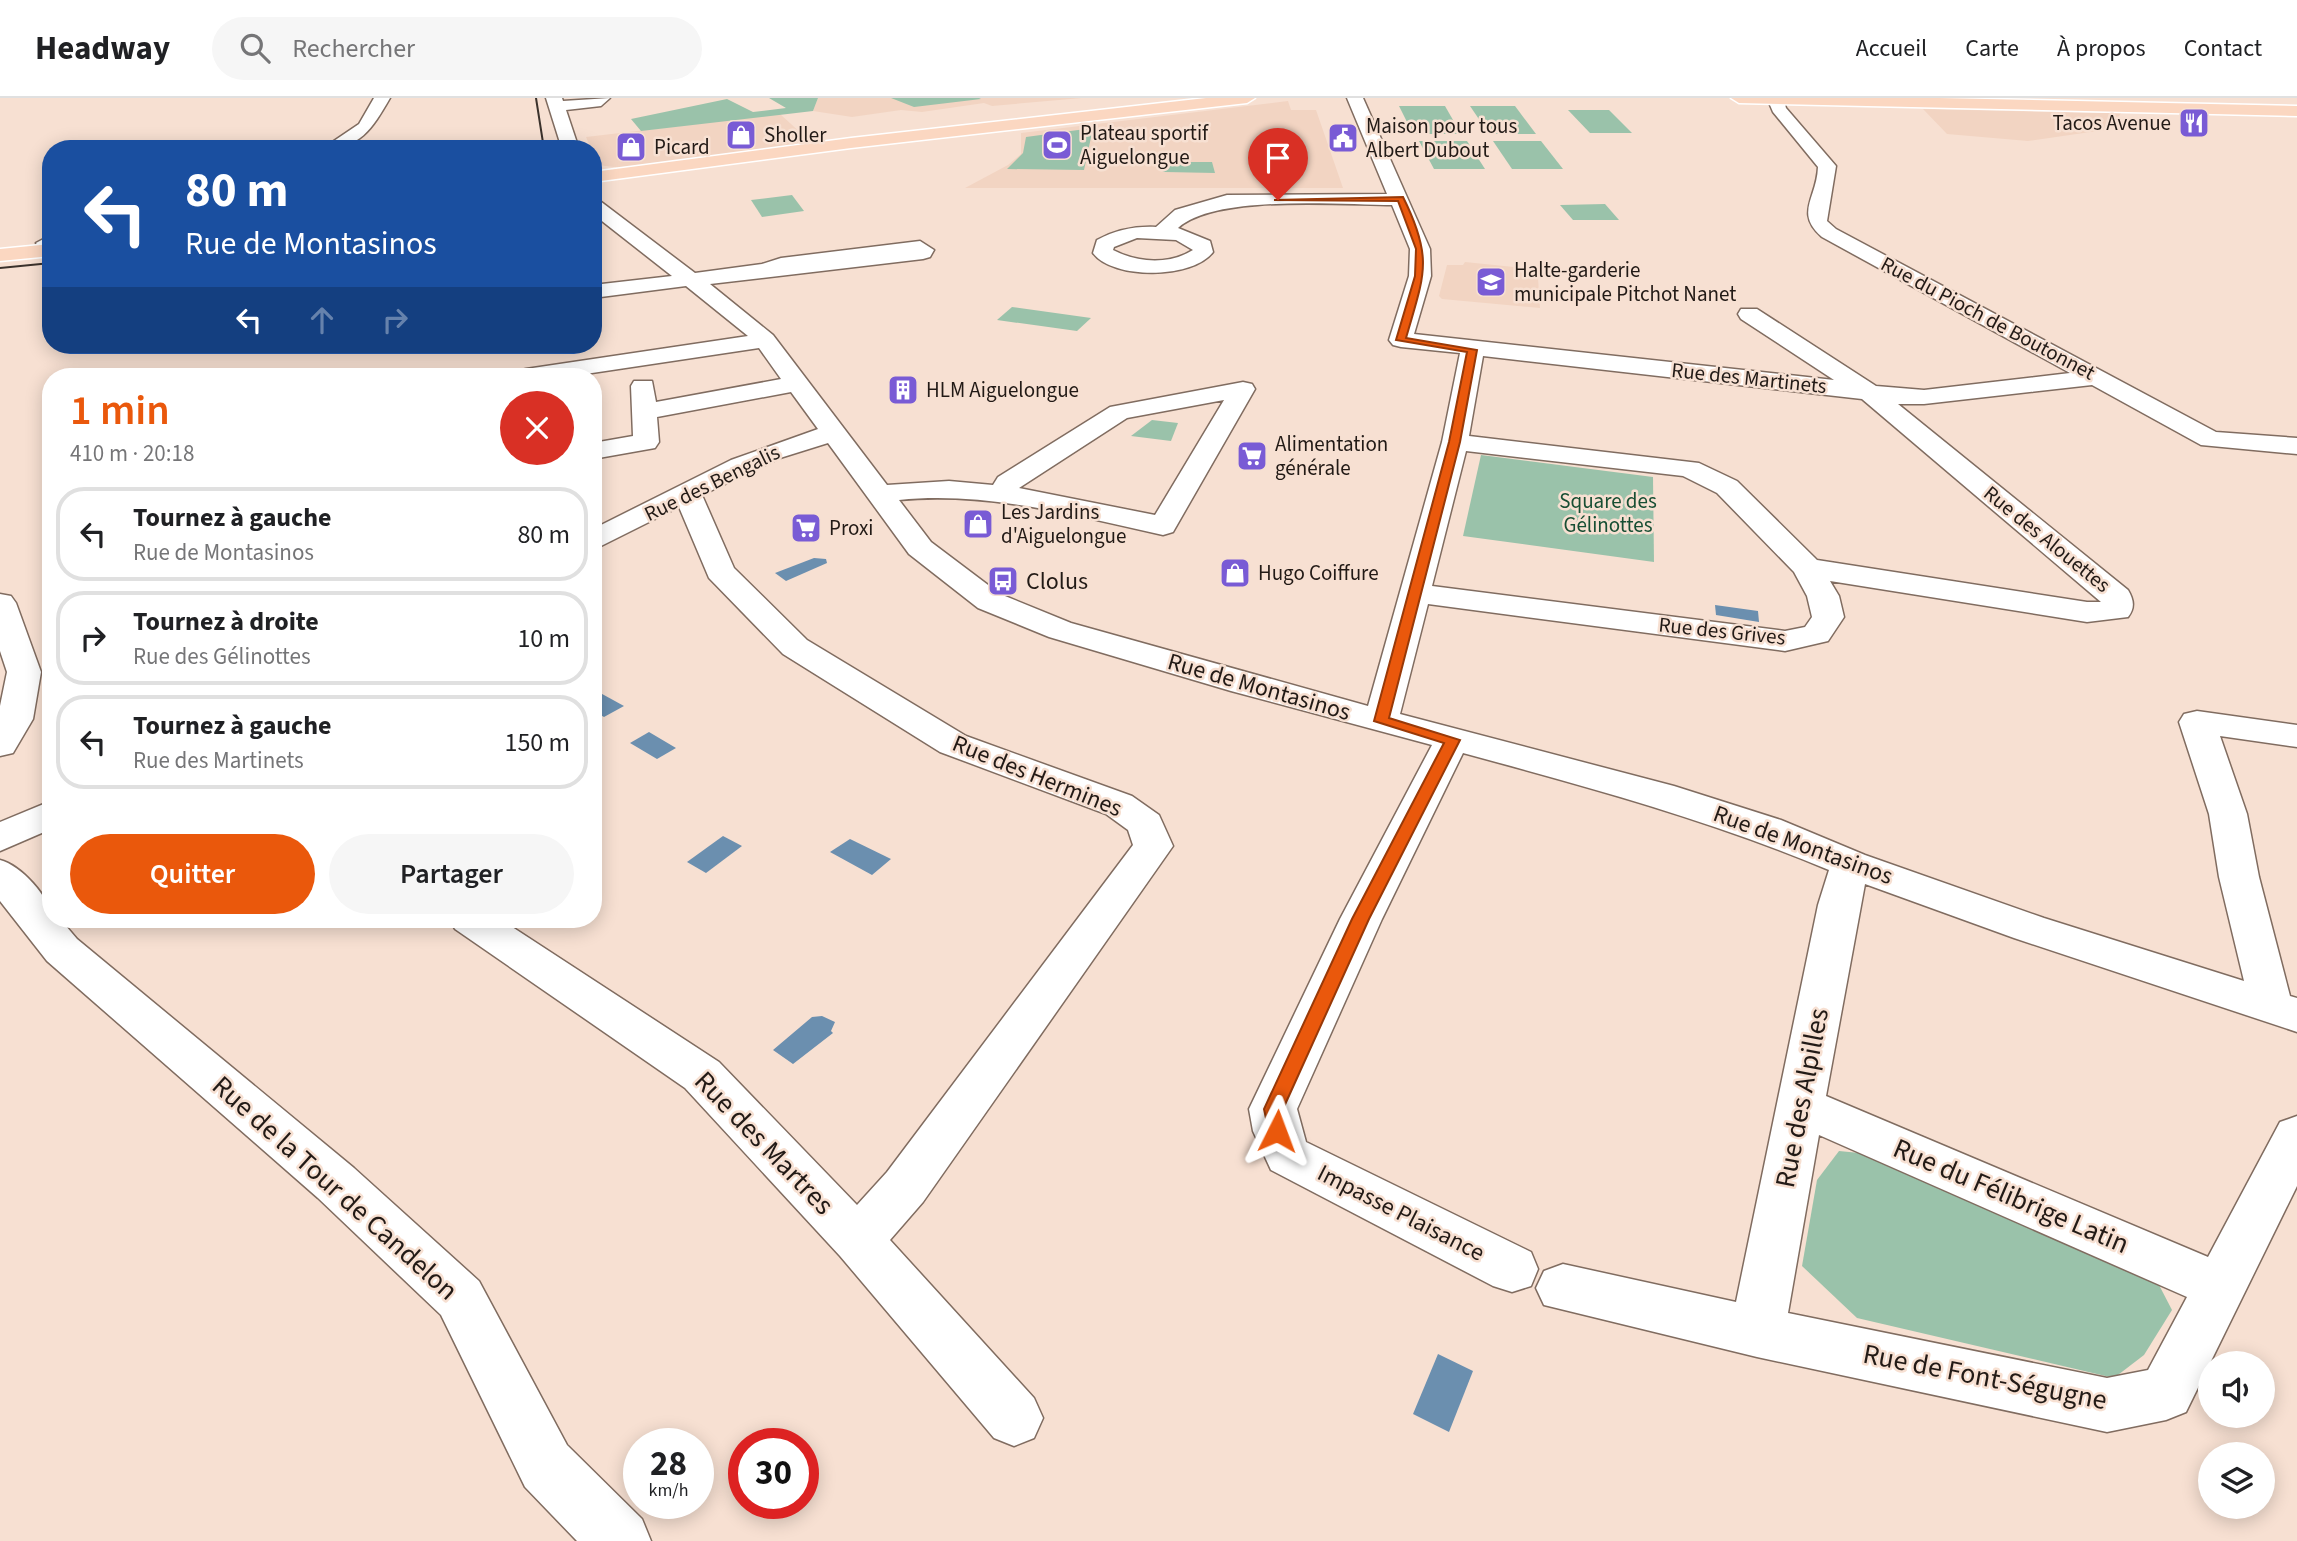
<!DOCTYPE html>
<html lang="fr">
<meta charset="utf-8">
<style>
:root{--surface:#fff;--page:#f6f6f6;--text:#202124;--muted:#757577;--line:#e0e0e0;--accent:#ea580c}
body{margin:0;font-family:"Source Sans 3",sans-serif;background:var(--page);color:var(--text);height:100vh;display:flex;flex-direction:column;font-size:26px;white-space:nowrap}
*{box-sizing:border-box;margin:0}
p{font-size:23px;color:var(--muted)}
.icon{flex:none;width:38px;height:38px;fill:none;stroke:currentColor;stroke-width:2;stroke-linecap:round;stroke-linejoin:round}
.map{position:relative;flex:1;overflow:hidden}
.panel{position:absolute;left:42px;top:270px;width:560px;height:560px;display:flex;flex-direction:column;background:var(--surface);border-radius:28px;box-shadow:0 4px 18px #0003}
.panel>*{flex:none}
.top-card{position:absolute;left:42px;top:42px;width:560px;height:214px;border-radius:28px;box-shadow:0 4px 18px #0003;background:#1a4fa0;color:#fff;overflow:hidden}
.fabs{position:absolute;left:2198px;top:1253px;display:grid;gap:14px}
.fabs a{display:grid;place-items:center;width:77px;height:77px;border-radius:50%;background:var(--surface);box-shadow:0 4px 18px #0003;font-size:35px}
.speed{position:absolute;left:623px;top:1330px;display:flex;gap:14px;font-size:35px;font-weight:700;text-align:center}
.speed>*{display:grid;place-content:center;width:91px;height:91px;border-radius:50%;background:var(--surface);box-shadow:0 4px 18px #0003;line-height:1}
.speed small{font-size:18px;font-weight:400}
.speed .limit{border:10px solid #d22;background:#fff;color:#111}
.pin{position:absolute;display:grid;place-items:center;width:60px;height:60px;color:#fff;margin:-72px -30px;border-radius:50% 50% 50% 0;rotate:-45deg;box-shadow:0 0 7px #0007}
.pin .icon{rotate:45deg}
.me{position:absolute;width:77px;margin:-38px;rotate:3deg;stroke-linejoin:round;filter:drop-shadow(0 0 5px #0008)}
.turn{display:flex;align-items:center;gap:24px;height:147px;padding:0 28px;font-size:32px}
.turn .icon{width:91px;height:91px;stroke-width:2.5}
.turn b{display:block;font-size:49px;line-height:60px}
.lanes{display:flex;align-items:center;height:66px;padding:0 28px;background:#0003;justify-content:center;gap:35px;direction:ltr}
.lanes .off{opacity:.35}
.round{display:grid;place-items:center;flex:none;width:74px;height:74px;border-radius:37px;background:var(--page)}
.overview{display:flex;align-items:center;justify-content:space-between;height:119px;padding:0 28px}
h1{font-size:42px;font-weight:600;line-height:52px;color:var(--accent)}
.cta{display:flex;gap:14px;margin-top:auto;padding:14px 28px}
.cta a{flex:1;height:80px;border-radius:42px;background:var(--accent);color:#fff;font-size:28px;font-weight:600;line-height:80px;text-align:center}
.cta a+a{background:var(--page);color:var(--text)}
ul{padding:0;list-style:none}
li{display:flex;align-items:center;gap:21px;height:94px;margin:0 14px 10px;padding:0 14px;border:4px solid var(--line);border-radius:28px}
li div{flex:1}
li b{display:block;font-size:26px}
li em{font-style:normal}
header{display:flex;align-items:center;gap:42px;box-sizing:border-box;height:98px;padding:0 35px;background:var(--surface);border-bottom:2px solid var(--line)}
header strong{font-size:33px}
nav{display:flex;gap:38px;margin-inline-start:auto;font-size:24px}
.search{width:490px;height:63px;background:var(--page);display:flex;align-items:center;gap:18px;box-sizing:border-box;padding:0 24px;border-radius:38px;color:var(--muted);font-size:26px}
.map>svg:first-child{display:block}
.built{fill:#f2d4c2}
.green{fill:#9ac2aa}
.water{fill:#6b8faf}
.lines{fill:none;stroke-linecap:round;stroke-linejoin:round}
.minor-casing{stroke:#806c60;stroke-width:3}
.primary-casing{stroke:#fff;stroke-width:3}
.minor{fill:#fff;fill-rule:evenodd}
.primary{fill:#fbd7c1;fill-rule:evenodd}
.tram{stroke:#3b322c;stroke-width:2}
.route{fill:#ea580c;stroke:#983908;stroke-width:2}
.labels{text-anchor:middle;dominant-baseline:central;stroke-width:5;stroke-linejoin:round;paint-order:stroke}
.far-poi-label{font-size:21px;fill:#221a16;stroke:#f7e0d2;text-anchor:start}
.far-street-label{font-size:21px;fill:#221a16;stroke:#f7e0d2}
.far-park-label{font-size:21px;fill:#174e33;stroke:#f7e0d2}
.poi-label{font-size:24px;fill:#221a16;stroke:#f7e0d2;text-anchor:start}
.street-label{font-size:24px;fill:#221a16;stroke:#f7e0d2}
.near-street-label{font-size:28px;fill:#221a16;stroke:#f7e0d2}
</style>
<header>
<strong>Headway</strong>
<div class="search"><svg class="icon" aria-label="search" viewBox="0 0 24 24"><circle cx="10" cy="10" r="6"/><path d="M15 15l6 6"/></svg>Rechercher</div>
<nav><a>Accueil</a><a>Carte</a><a>À propos</a><a>Contact</a></nav>
</header>
<div class="map">
<svg width="2297" height="1443" viewBox="0 0 2297 1443">
<rect width="100%" height="100%" fill="#f7e0d2"/>
<!-- built -->
<g class="built">
<polygon points="818,0 1082,0 992,8 984,5 922,14 901,12 852,19 813,13"/>
<polygon points="1288,3 1291,12 1316,12 1343,90 965,90 1008,67 1021,56 1021,35"/>
<polygon points="1923,11 2094,15 2121,15 2111,31 2028,43 1947,36"/>
<polygon points="780,16 813,46 622,70 598,67 586,39"/>
<polygon points="1465,164 1543,172 1544,180 1538,180 1540,210 1442,201 1439,198 1447,167 1463,167"/>
</g>
<!-- green -->
<g class="green">
<polygon points="769,0 818,0 813,13 641,33 631,21 727,1 753,14 786,10"/>
<polygon points="891,0 979,0 981,1 914,9"/>
<polygon points="1399,8 1445,8 1461,36 1413,36"/>
<polygon points="1470,8 1515,8 1536,36 1489,36"/>
<polygon points="1568,12 1609,12 1632,35 1590,35"/>
<polygon points="1093,30 1084,72 1007,71 1023,55 1026,39"/>
<polygon points="1419,43 1467,43 1485,71 1434,71"/>
<polygon points="1493,43 1541,43 1563,71 1512,71"/>
<polygon points="1161,64 1212,64 1215,75 1165,74 1159,72"/>
<polygon points="792,97 804,113 762,119 751,102"/>
<polygon points="1605,106 1619,122 1573,122 1560,107"/>
<polygon points="1012,209 1091,220 1077,233 997,222"/>
<polygon points="1152,322 1178,325 1171,343 1131,338"/>
<polygon points="1481,357 1653,379 1654,464 1463,438"/>
<polygon points="1839,1053 1880,1057 2139,1167 2159,1187 2172,1212 2144,1257 2114,1280 1857,1220 1802,1168 1817,1082"/>
</g>
<!-- water -->
<g class="water">
<polygon points="814,460 826,461 827,465 786,483 775,475"/>
<polygon points="1715,507 1758,513 1759,524 1716,517"/>
<polygon points="593,591 624,608 604,619 593,613"/>
<polygon points="649,634 676,650 657,661 630,645"/>
<polygon points="723,738 742,748 706,775 687,764"/>
<polygon points="850,741 891,761 872,777 830,754"/>
<polygon points="822,918 835,924 831,933 833,935 793,966 773,952 812,919"/>
<polygon points="1438,1256 1473,1273 1449,1334 1413,1316"/>
</g>
<g class="lines">
<!-- minor casing -->
<g class="minor-casing">
<g id="minor">
<path d="M 374,0 L 390,0 C 372,31 360,51 322,51 L 359,26 Z"/>
<polygon points="546,0 562,0 563,3 610,0 601,8 566,12 579,51 562,51"/>
<path d="M 1347,0 L 1363,0 L 1430,151 L 1431,178 L 1414,236 L 1834,282 L 1741,221 L 1738,216 L 1741,211 L 1757,211 L 1876,288 L 1924,292 L 2070,275 L 1822,139 C 1794,115 1817,100 1818,69 L 1773,14 L 1767,0 L 1783,0 L 1786,10 L 1836,68 L 1827,123 L 1836,131 L 2216,334 L 2297,340 L 2297,356 L 2201,347 L 2092,287 L 1924,306 L 1898,306 L 2128,492 C 2134,502 2135,510 2128,519 L 2087,524 L 1830,483 L 1839,498 L 1844,519 L 1828,543 L 1785,553 L 1428,506 L 1400,616 L 1674,688 L 1781,722 L 1865,757 L 2044,820 L 2244,883 L 2219,779 L 2209,716 L 2179,624 L 2184,616 L 2197,613 L 2297,627 L 2297,649 L 2220,638 L 2247,716 L 2259,779 L 2290,898 L 2297,900 L 2297,934 L 2014,840 L 1865,786 L 1826,998 L 2208,1159 L 2280,1024 L 2297,1018 L 2297,1088 L 2186,1314 L 2166,1322 L 2107,1334 L 1757,1259 L 1544,1207 L 1536,1190 L 1544,1173 L 1563,1166 L 1736,1204 L 1818,807 L 1829,772 C 1710,722 1588,689 1463,655 L 1382,821 L 1297,1011 L 1306,1044 L 1531,1154 L 1538,1171 L 1531,1188 L 1512,1194 L 1493,1188 L 1271,1072 L 1253,1033 L 1249,1011 L 1340,821 L 1432,647 L 1231,593 L 1049,539 L 978,510 L 909,456 L 828,345 L 780,360 L 702,397 L 734,470 L 807,542 L 966,638 L 1132,698 L 1159,717 L 1173,748 L 923,1104 L 890,1142 L 1034,1300 L 1043,1320 L 1034,1340 L 1014,1348 L 994,1340 L 840,1158 L 685,990 L 455,831 L 449,821 L 500,821 L 719,964 L 857,1107 L 887,1074 L 1133,747 L 1128,732 L 1106,716 L 940,654 L 783,556 L 709,480 L 679,409 L 593,452 L 593,431 L 731,362 L 818,331 L 791,294 L 657,319 L 659,344 L 655,350 L 593,361 L 593,345 L 633,338 L 631,288 L 634,283 L 652,283 L 656,304 L 781,281 L 759,250 L 572,278 L 514,278 L 517,273 L 526,271 L 748,238 L 686,188 L 593,200 L 593,187 L 672,178 L 593,116 L 593,101 L 600,103 L 695,175 L 762,166 L 781,160 L 920,143 L 934,152 L 930,159 L 923,161 L 710,186 L 773,237 L 887,387 L 949,383 L 993,387 L 998,379 L 1110,309 L 1243,284 L 1252,286 L 1255,291 L 1173,434 L 1163,437 C 1077,418 988,393 899,402 L 931,444 L 1000,496 L 1071,525 L 1368,608 L 1442,344 L 1460,255 L 1401,249 L 1393,247 L 1389,242 L 1409,178 L 1410,151 L 1392,107 C 1340,107 1215,96 1178,130 L 1210,143 L 1213,154 C 1193,181 1113,182 1093,155 L 1097,142 C 1116,132 1134,128 1156,129 L 1175,112 L 1227,97 L 1387,96 ZM 1137,140 L 1176,142 L 1193,152 C 1169,167 1138,165 1113,152 L 1114,149 ZM 1483,258 L 1862,301 L 2101,504 L 2087,504 L 1817,462 L 1737,383 L 1699,365 L 1469,338 ZM 1224,302 L 1155,417 L 1019,390 L 1127,320 ZM 1466,353 L 1683,378 L 1717,395 L 1794,474 L 1807,498 L 1812,519 L 1805,529 L 1785,533 L 1432,488 ZM 1819,1037 L 2187,1199 L 2148,1272 L 2107,1280 L 1788,1215 Z"/>
<polygon points="51,137 51,150 39,149 36,145"/>
<polygon points="0,496 11,498 16,505 41,574 33,621 13,655 0,658 0,608 7,574 0,553"/>
<polygon points="51,703 51,731 0,753 0,724"/>
<path d="M 0,762 C 20,767 51,799 51,821 L 60,821 L 77,841 L 354,1070 L 479,1183 L 567,1347 L 642,1421 L 651,1443 L 577,1443 L 525,1389 L 441,1217 L 318,1100 L 47,863 L 0,803 Z"/>
</g>
</g>
<!-- primary casing -->
<g class="primary-casing">
<g id="primary">
<polygon points="1206,0 1255,0 1247,5 851,50 593,84 593,74 851,40"/>
<polygon points="1731,0 1939,0 2297,8 2297,18 1739,5"/>
<polygon points="51,146 51,158 0,163 0,151"/>
</g>
</g>
<!-- minor -->
<use href="#minor" class="minor"/>
<!-- primary -->
<use href="#primary" class="primary"/>
<!-- tram -->
<g class="tram">
<polyline points="536,0 544,51"/>
<polyline points="0,170 51,165"/>
</g>
</g>
<!-- route -->
<path class="route" d="M 1403,99 C 1434,161 1424,177 1406,240 L 1477,252 L 1460,344 L 1389,620 L 1460,642 L 1369,821 L 1283,1011 L 1287,1033 L 1284,1039 L 1270,1039 L 1264,1011 L 1352,821 L 1444,645 L 1374,623 L 1449,344 L 1467,254 L 1396,242 L 1415,178 L 1416,151 L 1398,103 L 1274,102 Z"/>
<!-- icons -->
<defs>
<g id="restaurant-square" transform="scale(1.575)"><rect x="-9" y="-9" width="18" height="18" rx="4" fill="#795bd5" stroke="#f7e0d2"/><path d="M-5-6h1v4h1v-4h1v4h1v-4h1v5L-1.5 .5V6h-2V.5L-5-1ZM5-6V6H3V1.5H1.5Q1.5-4 5-6Z" fill="#fff"/></g>
<g id="shop-square" transform="scale(1.575)"><rect x="-9" y="-9" width="18" height="18" rx="4" fill="#795bd5" stroke="#f7e0d2"/><path d="M-5-2.5h2.3a2.7 3.5 0 0 1 5.4 0H5L5.5 6h-11ZM-1.5-2.5h3a1.5 2.3 0 0 0-3 0Z" fill="#fff"/></g>
<g id="civic-square" transform="scale(1.575)"><rect x="-9" y="-9" width="18" height="18" rx="4" fill="#795bd5" stroke="#f7e0d2"/><path d="M-.6-6.5H3V-4.5H.6V-3L4-1V1h2V6H-6V1h2V-1L-.6-3ZM-1.2 2.5V6h2.4V2.5Z" fill="#fff"/></g>
<g id="stadium-square" transform="scale(1.575)"><rect x="-9" y="-9" width="18" height="18" rx="4" fill="#795bd5" stroke="#f7e0d2"/><path d="M0-5a6.5 5 0 1 0 0 10a6.5 5 0 1 0 0-10ZM-3.5-1.8h7v3.6h-7Z" fill="#fff"/></g>
<g id="school-square" transform="scale(1.575)"><rect x="-9" y="-9" width="18" height="18" rx="4" fill="#795bd5" stroke="#f7e0d2"/><path d="M0-5L7-2L0 1L-7-2ZM-4 1L0 2.5L4 1V4Q0 6-4 4Z" fill="#fff"/></g>
<g id="building-square" transform="scale(1.575)"><rect x="-9" y="-9" width="18" height="18" rx="4" fill="#795bd5" stroke="#f7e0d2"/><path d="M-4-6H4V6H1V3H-1V6H-4ZM-2.5-4.3h1.7v1.8h-1.7ZM.8-4.3h1.7v1.8H.8ZM-2.5-1h1.7V.8h-1.7ZM.8-1h1.7V.8H.8Z" fill="#fff"/></g>
<g id="supermarket-square" transform="scale(1.575)"><rect x="-9" y="-9" width="18" height="18" rx="4" fill="#795bd5" stroke="#f7e0d2"/><path d="M-6-5.5h2.5l.6 2H6L4.5 2H-2.5L-4.4-4H-6ZM-1.5 3.2a1.3 1.3 0 1 0 .1 0ZM3 3.2a1.3 1.3 0 1 0 .1 0Z" fill="#fff"/></g>
<g id="bus-square" transform="scale(1.575)"><rect x="-9" y="-9" width="18" height="18" rx="4" fill="#795bd5" stroke="#f7e0d2"/><path d="M-5-6H5V4H4V6H2V4H-2V6H-4V4H-5ZM-3.5-4V0h7V-4ZM-3.5 1.2v1.5H-2V1.2ZM2 1.2v1.5H3.5V1.2Z" fill="#fff"/></g>
</defs>
<g fill-rule="evenodd">
<use href="#restaurant-square" x="2194" y="25"/>
<use href="#shop-square" x="741" y="37"/>
<use href="#civic-square" x="1343" y="40"/>
<use href="#stadium-square" x="1057" y="47"/>
<use href="#shop-square" x="631" y="49"/>
<use href="#school-square" x="1491" y="184"/>
<use href="#building-square" x="903" y="292"/>
<use href="#supermarket-square" x="1252" y="358"/>
<use href="#shop-square" x="978" y="426"/>
<use href="#supermarket-square" x="806" y="430"/>
<use href="#shop-square" x="1235" y="475"/>
<use href="#bus-square" x="1003" y="483"/>
</g>
<g class="labels">
<!-- far-poi labels -->
<g class="far-poi-label">
<text x="2171" y="25" text-anchor="end">Tacos Avenue</text>
<text x="1366" y="28">Maison pour tous<tspan x="1366" dy="24">Albert Dubout</tspan></text>
<text x="1080" y="35">Plateau sportif<tspan x="1080" dy="24">Aiguelongue</tspan></text>
<text x="764" y="37">Sholler</text>
<text x="654" y="49">Picard</text>
<text x="1514" y="172">Halte-garderie<tspan x="1514" dy="24">municipale Pitchot Nanet</tspan></text>
<text x="926" y="292">HLM Aiguelongue</text>
<text x="1275" y="346">Alimentation<tspan x="1275" dy="24">générale</tspan></text>
<text x="1001" y="414">Les Jardins<tspan x="1001" dy="24">d'Aiguelongue</tspan></text>
<text x="829" y="430">Proxi</text>
<text x="1258" y="475">Hugo Coiffure</text>
</g>
<!-- far-street labels -->
<g class="far-street-label">
<text transform="translate(1988 220) rotate(28)">Rue du Pioch de Boutonnet</text>
<text transform="translate(1749 280) rotate(6)">Rue des Martinets</text>
<text transform="translate(712 385) rotate(-26)">Rue des Bengalis</text>
<text transform="translate(2047 441) rotate(39)">Rue des Alouettes</text>
<text transform="translate(1722 533) rotate(6)">Rue des Grives</text>
</g>
<!-- far-park labels -->
<g class="far-park-label">
<text x="1608" y="403">Square des<tspan x="1608" dy="24">Gélinottes</tspan></text>
</g>
<!-- poi labels -->
<g class="poi-label">
<text x="1026" y="483">Clolus</text>
</g>
<!-- street labels -->
<g class="street-label">
<text transform="translate(1259 589) rotate(16)">Rue de Montasinos</text>
<text transform="translate(1037 678) rotate(22)">Rue des Hermines</text>
<text transform="translate(1803 747) rotate(20)">Rue de Montasinos</text>
<text transform="translate(1401 1115) rotate(27)">Impasse Plaisance</text>
</g>
<!-- near-street labels -->
<g class="near-street-label">
<text transform="translate(1802 1000) rotate(-79)">Rue des Alpilles</text>
<text transform="translate(764 1045) rotate(46)">Rue des Martres</text>
<text transform="translate(335 1090) rotate(42)">Rue de la Tour de Candelon</text>
<text transform="translate(2011 1098) rotate(23)">Rue du Félibrige Latin</text>
<text transform="translate(1985 1279) rotate(11)">Rue de Font-Ségugne</text>
</g>
</g>
</svg>
<div class="fabs">
<a><svg class="icon" aria-label="sound" viewBox="0 0 24 24"><path d="M4 9h4l5-4v14l-5-4H4zM17 9q2 3 0 6"/></svg></a>
<a><svg class="icon" aria-label="layers" viewBox="0 0 24 24"><path d="M12 4l9 5-9 5-9-5zM3 14l9 5 9-5"/></svg></a>
</div>
<div class="speed"><div>28<small>km/h</small></div><div class="limit">30</div></div>
<div class="pin" style="left:1278px;top:102px;background:#d93025"><svg class="icon" aria-label="arrive" viewBox="0 0 24 24"><path d="M6 21V4h12l-3 4 3 4H6"/></svg></div>
<svg class="me" style="left:1277px;top:1033px" viewBox="-20 -20 40 40"><path d="M0-17L14 15 0 8-14 15z" fill="#ea580c" stroke="#fff" stroke-width="4"/></svg>
<div class="top-card">
<div class="turn"><svg class="icon" aria-label="left" viewBox="0 0 24 24"><path d="M17 20v-9H6M10 6l-5 5 5 5"/></svg><div><b>80 m</b>Rue de Montasinos</div></div>
<div class="lanes"><svg class="icon" aria-label="left" viewBox="0 0 24 24"><path d="M17 20v-9H6M10 6l-5 5 5 5"/></svg><svg class="icon off" aria-label="ahead" viewBox="0 0 24 24"><path d="M12 20V5M6 11l6-6 6 6"/></svg><svg class="icon off" aria-label="right" viewBox="0 0 24 24"><path d="M7 20v-9h11M14 6l5 5-5 5"/></svg></div>
</div>
<section class="panel">
<div class="overview"><div><h1>1 min</h1><p>410 m · 20:18</p></div><a class="round" style="background:#d93025;color:#fff"><svg class="icon" aria-label="close" viewBox="0 0 24 24"><path d="M6 6l12 12M18 6L6 18"/></svg></a></div>
<ul>
<li><svg class="icon" aria-label="left" viewBox="0 0 24 24"><path d="M17 20v-9H6M10 6l-5 5 5 5"/></svg><div><b>Tournez à gauche</b><p>Rue de Montasinos</p></div><em>80 m</em></li>
<li><svg class="icon" aria-label="right" viewBox="0 0 24 24"><path d="M7 20v-9h11M14 6l5 5-5 5"/></svg><div><b>Tournez à droite</b><p>Rue des Gélinottes</p></div><em>10 m</em></li>
<li><svg class="icon" aria-label="left" viewBox="0 0 24 24"><path d="M17 20v-9H6M10 6l-5 5 5 5"/></svg><div><b>Tournez à gauche</b><p>Rue des Martinets</p></div><em>150 m</em></li>
</ul>
<div class="cta"><a>Quitter</a><a>Partager</a></div>
</section>
</div>
